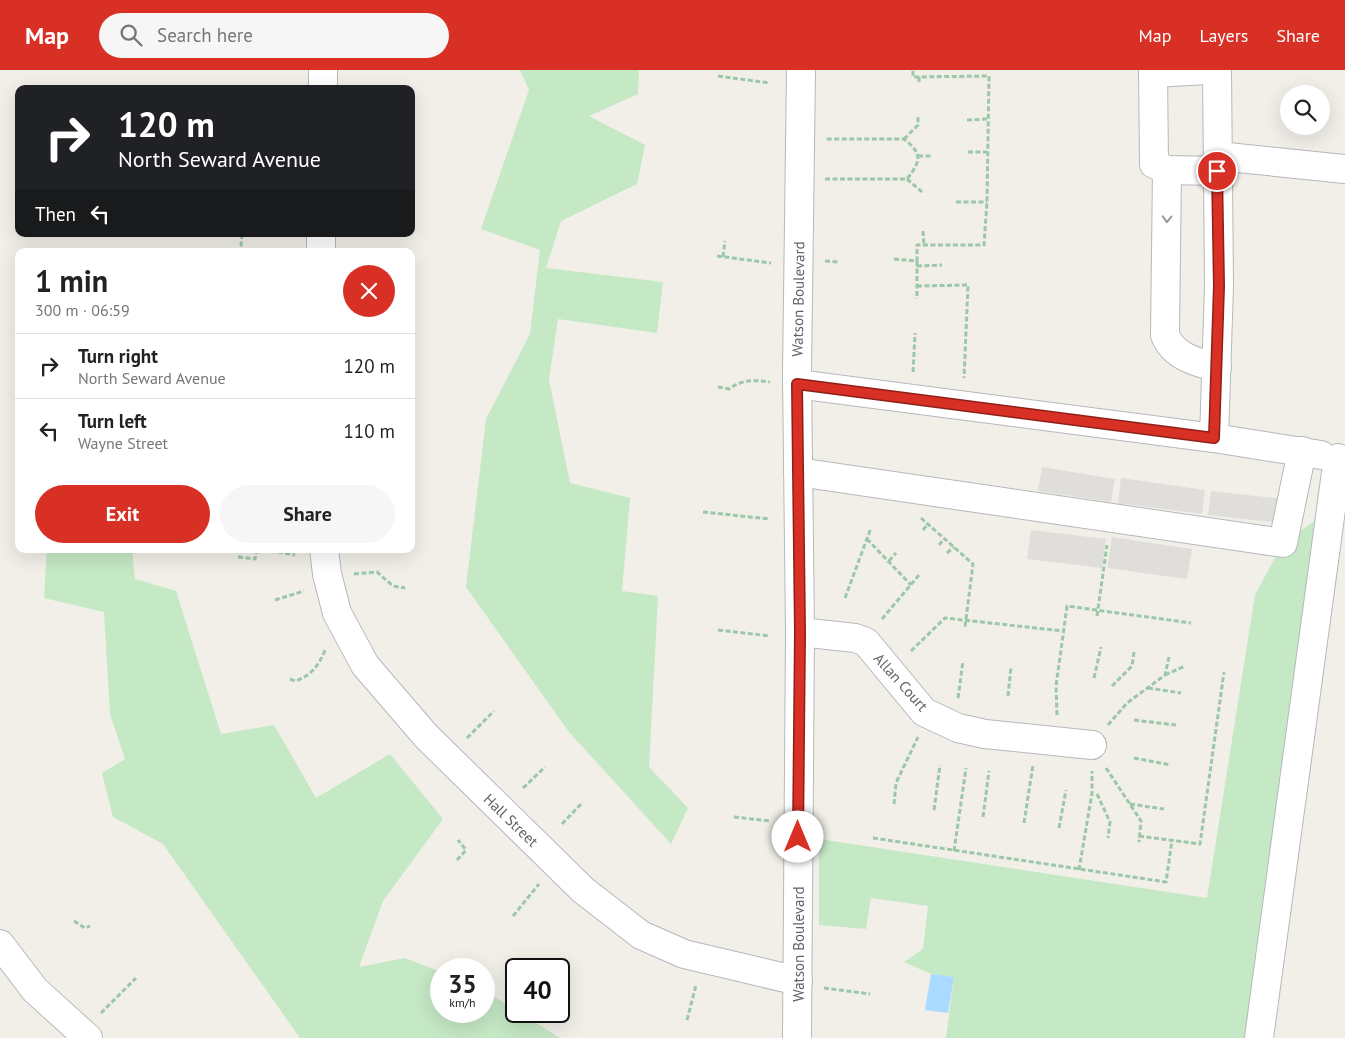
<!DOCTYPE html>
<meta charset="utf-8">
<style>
:root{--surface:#fff;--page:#f6f6f6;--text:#222;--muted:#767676;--line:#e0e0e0;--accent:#d93025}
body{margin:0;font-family:"PT Sans",sans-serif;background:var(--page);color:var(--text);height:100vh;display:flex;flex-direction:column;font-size:19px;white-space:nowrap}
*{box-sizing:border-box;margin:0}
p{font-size:16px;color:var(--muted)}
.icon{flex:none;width:28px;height:28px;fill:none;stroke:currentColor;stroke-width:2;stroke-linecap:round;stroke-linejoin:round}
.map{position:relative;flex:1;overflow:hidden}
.details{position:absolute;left:15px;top:178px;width:400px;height:305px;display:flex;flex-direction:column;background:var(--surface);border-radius:10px;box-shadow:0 5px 20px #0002}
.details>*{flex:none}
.banner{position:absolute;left:15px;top:15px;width:400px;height:152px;border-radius:10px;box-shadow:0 5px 20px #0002;background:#202124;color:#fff;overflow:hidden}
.buttons{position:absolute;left:1280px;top:15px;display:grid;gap:10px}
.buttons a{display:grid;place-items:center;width:50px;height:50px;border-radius:50%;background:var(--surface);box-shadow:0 5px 20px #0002;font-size:25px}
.speed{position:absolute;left:430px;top:888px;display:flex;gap:10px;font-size:25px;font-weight:700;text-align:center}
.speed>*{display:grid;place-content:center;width:65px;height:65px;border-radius:50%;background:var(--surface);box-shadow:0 5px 20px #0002;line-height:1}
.speed small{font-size:12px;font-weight:400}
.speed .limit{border:2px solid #111;border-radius:8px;background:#fff;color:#111}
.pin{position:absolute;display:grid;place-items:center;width:42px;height:42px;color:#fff;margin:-21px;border:2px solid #fff;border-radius:50%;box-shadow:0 1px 5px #0007}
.me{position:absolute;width:55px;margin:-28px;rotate:0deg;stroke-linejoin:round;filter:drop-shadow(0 0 4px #0008)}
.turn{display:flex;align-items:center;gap:18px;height:105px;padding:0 20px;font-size:22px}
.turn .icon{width:65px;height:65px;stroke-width:2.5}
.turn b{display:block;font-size:35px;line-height:42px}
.then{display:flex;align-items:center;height:48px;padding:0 20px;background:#0003;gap:10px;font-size:19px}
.round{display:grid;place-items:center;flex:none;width:52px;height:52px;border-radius:26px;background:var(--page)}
.summary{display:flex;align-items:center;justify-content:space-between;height:85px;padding:0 20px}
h1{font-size:30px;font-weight:700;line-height:38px}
.cta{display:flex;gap:10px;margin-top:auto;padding:10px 20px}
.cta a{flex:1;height:58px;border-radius:30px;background:var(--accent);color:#fff;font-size:20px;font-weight:700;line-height:58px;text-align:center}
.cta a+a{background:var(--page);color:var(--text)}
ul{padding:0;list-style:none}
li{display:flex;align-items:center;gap:15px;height:65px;padding:0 20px;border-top:1px solid var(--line)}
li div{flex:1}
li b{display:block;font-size:19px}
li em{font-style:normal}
header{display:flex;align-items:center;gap:30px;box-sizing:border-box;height:70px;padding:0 25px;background:var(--accent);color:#fff}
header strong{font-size:24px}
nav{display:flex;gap:28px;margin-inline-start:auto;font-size:18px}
.search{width:350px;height:45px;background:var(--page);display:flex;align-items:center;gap:12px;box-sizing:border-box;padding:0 18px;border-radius:28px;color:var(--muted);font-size:19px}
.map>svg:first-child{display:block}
.industrial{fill:#e0deda}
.green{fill:#c5e8c5}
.water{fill:#aadaff}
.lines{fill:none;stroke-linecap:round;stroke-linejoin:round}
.minor-casing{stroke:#b5b8bc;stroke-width:30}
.path{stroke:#9cc7a9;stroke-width:3;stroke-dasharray:5 2.5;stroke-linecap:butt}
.minor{stroke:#fff;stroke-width:28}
.oneway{stroke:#979a9d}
.route-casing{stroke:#8d1f18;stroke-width:12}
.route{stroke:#d93025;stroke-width:9}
.labels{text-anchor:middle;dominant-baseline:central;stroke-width:5;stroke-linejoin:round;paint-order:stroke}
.street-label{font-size:15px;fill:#5f6368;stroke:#fff}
</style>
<header>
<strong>Map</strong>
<div class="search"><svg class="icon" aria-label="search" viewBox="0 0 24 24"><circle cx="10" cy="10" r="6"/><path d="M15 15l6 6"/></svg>Search here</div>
<nav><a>Map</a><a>Layers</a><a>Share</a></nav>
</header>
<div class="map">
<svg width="1345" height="968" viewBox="0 0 1345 968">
<rect width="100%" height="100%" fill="#f1efe8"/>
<!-- industrial -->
<g class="industrial">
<polygon points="1042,397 1115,409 1111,432 1038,421"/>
<polygon points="1121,408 1205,420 1202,444 1118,433"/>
<polygon points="1211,421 1284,429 1281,453 1208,445"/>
<polygon points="1031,460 1106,469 1102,498 1027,489"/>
<polygon points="1112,467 1192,479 1187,509 1107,498"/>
</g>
<!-- green -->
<g class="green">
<polygon points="520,0 639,0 638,24 589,46 645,75 637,114 561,151 546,198 663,212 657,263 558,249 549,310 570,413 630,428 622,521 658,526 649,697 688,738 671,774 569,662 466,517 486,349 530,264 540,180 481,159 529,20"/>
<polygon points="1322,446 1252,968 946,968 954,907 931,904 904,892 923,879 928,836 871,828 866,859 819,855 819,769 1207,828 1255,525 1283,473"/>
<polygon points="47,479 132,479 135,509 176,521 221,664 274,655 316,728 390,684 443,749 383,831 359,897 405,888 441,902 441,941 484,941 484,920 560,968 300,968 163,774 113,747 102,703 125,689 110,644 104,542 44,528"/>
</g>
<!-- water -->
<polygon class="water" points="931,904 954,907 948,943 925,940"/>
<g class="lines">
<!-- minor casing -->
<g class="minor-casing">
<g id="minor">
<polyline points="1153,0 1154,94 1167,100 1217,101"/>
<polyline points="1154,3 1207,0"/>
<polyline points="323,19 323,0"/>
<polyline points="1218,86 1345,99"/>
<path d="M 1167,100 L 1165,265 C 1173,286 1197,293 1217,297"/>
<polyline points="321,164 321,181"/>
<polyline points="797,314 1214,368 1321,385"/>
<polyline points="1214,368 1219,216 1217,0"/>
<polyline points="798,402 1283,473 1302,381"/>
<polyline points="324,479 327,504 337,543 365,595 426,666 583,820 641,865 684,884 798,911"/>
<polyline points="800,562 855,568 866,572 924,642 958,658 985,664 1092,675"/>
<polyline points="0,874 35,920 88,968"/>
<polyline points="797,968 800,562 797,303 801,0"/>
<polyline points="1259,968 1338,388"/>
</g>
</g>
<!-- path -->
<g class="path">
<polyline points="718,6 770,13"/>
<polyline points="919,7 919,14"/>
<polyline points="967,50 988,49"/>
<polyline points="904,69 918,55 918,46"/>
<polyline points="968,82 987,82"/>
<polyline points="918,86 932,86"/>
<path d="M 825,109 L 907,109 C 921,91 923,84 904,69 L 826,69"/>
<polyline points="907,109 921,121 921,125"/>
<polyline points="956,132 987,132"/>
<polyline points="923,161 924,175"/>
<polyline points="242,164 241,174 244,181"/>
<polyline points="717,186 771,193"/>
<polyline points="723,187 725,171"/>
<polyline points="894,189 917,191 917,175 984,175 987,132 989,6 913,7 913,0"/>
<polyline points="825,191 839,192"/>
<polyline points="917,191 917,229"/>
<polyline points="917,196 942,195"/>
<polyline points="917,216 968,215 964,308"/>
<polyline points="913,302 915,263"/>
<path d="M 718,317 L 729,319 C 743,309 754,310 770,312"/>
<polyline points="703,442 770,449"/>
<polyline points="921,448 973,494 965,557"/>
<polyline points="923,460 928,454"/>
<polyline points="867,469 911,515"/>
<polyline points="939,475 944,469"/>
<polyline points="263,479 295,485"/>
<polyline points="947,483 954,477"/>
<polyline points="238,487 255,489 257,479"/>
<polyline points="889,491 896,483"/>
<polyline points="354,504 377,502 393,516 405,518"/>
<polyline points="845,528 871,458"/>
<polyline points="275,530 304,521"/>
<polyline points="1097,546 1107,475"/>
<polyline points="882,549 919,505"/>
<polyline points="718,560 770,566"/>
<polyline points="911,581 945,548 1063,561"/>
<polyline points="1165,605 1185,596"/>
<polyline points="1094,608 1101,577"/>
<path d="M 290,609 L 295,611 C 311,606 319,595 325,580"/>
<polyline points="1112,616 1132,596 1134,582"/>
<polyline points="1148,618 1181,623"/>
<polyline points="1008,626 1011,597"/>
<polyline points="958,628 963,591"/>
<polyline points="1057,645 1056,616 1067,536 1191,553"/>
<polyline points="1134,650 1176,655"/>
<polyline points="1108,655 1127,633 1165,605 1169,587"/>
<polyline points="467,668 494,641"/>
<polyline points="1134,688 1171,695"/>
<polyline points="1106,698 1141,751 1139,772"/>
<polyline points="523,718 545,697"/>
<polyline points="1097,724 1110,752 1108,768"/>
<polyline points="894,734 896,713 918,667"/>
<polyline points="1130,734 1164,739"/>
<polyline points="934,740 940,695"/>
<polyline points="734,747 770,751"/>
<polyline points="983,747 989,701"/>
<polyline points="1024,753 1033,695"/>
<polyline points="562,754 581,734"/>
<polyline points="1059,758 1066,720"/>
<polyline points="1139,766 1200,774 1224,602"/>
<polyline points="873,768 1166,812 1172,770"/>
<polyline points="954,781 966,698"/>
<polyline points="457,790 466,780 458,770"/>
<polyline points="1079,800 1092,723 1092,701"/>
<polyline points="513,846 539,814"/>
<polyline points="74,851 85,858 90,856"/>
<polyline points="824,918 870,924"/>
<polyline points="101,943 136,908"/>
<polyline points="687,950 696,915"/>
</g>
<!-- minor -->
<use href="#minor" class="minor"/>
</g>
<!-- one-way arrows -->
<defs><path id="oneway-chevron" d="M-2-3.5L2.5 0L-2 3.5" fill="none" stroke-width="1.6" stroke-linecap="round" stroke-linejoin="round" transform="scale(1.25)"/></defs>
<use class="oneway" href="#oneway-chevron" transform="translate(1167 149) rotate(91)"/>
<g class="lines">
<!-- route casing -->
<g class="route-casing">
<polyline id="route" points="798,767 800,562 797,314 1214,368 1219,216 1217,101"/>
</g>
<!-- route -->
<use href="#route" class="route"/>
</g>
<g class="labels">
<!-- street labels -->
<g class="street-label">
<text transform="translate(798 229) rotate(-89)">Watson Boulevard</text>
<text transform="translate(901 612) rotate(48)">Allan Court</text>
<text transform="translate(511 750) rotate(44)">Hall Street</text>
<text transform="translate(798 874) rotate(-90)">Watson Boulevard</text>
</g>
</g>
</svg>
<div class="buttons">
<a><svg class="icon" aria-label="search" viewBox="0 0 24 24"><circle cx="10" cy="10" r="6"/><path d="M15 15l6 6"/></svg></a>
</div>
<div class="speed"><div>35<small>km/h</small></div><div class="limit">40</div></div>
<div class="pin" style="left:1217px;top:101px;background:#d93025"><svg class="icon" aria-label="arrive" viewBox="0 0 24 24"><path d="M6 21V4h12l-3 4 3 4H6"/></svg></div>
<svg class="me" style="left:798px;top:767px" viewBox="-20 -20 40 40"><circle r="19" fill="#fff"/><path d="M0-13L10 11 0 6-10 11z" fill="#d93025"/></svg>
<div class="banner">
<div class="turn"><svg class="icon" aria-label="right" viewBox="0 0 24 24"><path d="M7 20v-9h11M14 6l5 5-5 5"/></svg><div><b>120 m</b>North Seward Avenue</div></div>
<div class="then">Then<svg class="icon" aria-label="left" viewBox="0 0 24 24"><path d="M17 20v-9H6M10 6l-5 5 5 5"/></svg></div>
</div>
<section class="details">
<div class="summary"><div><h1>1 min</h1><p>300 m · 06:59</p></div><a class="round" style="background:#d93025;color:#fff"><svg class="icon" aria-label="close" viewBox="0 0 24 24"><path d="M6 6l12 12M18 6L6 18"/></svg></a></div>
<ul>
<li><svg class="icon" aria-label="right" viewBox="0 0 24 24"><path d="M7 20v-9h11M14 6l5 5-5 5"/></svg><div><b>Turn right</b><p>North Seward Avenue</p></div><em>120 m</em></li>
<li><svg class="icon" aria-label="left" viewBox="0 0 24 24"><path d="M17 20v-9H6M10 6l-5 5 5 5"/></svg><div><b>Turn left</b><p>Wayne Street</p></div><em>110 m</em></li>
</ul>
<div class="cta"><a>Exit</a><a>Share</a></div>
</section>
</div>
